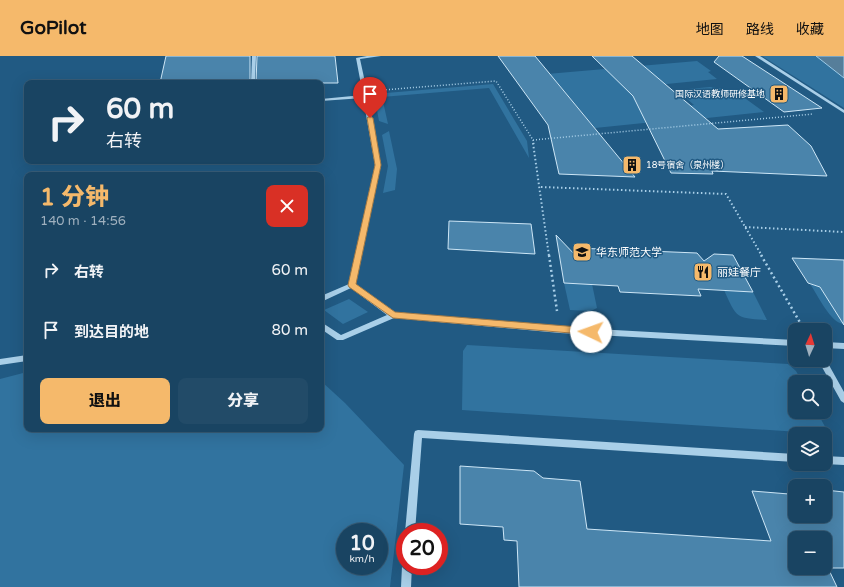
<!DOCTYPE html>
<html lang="zh">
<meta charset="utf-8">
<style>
:root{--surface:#194462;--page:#224b68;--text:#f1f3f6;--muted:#9fb0be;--line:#375c77;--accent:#f5b96b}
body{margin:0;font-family:"Varela Round","Noto Sans SC",sans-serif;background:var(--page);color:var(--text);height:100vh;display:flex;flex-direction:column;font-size:15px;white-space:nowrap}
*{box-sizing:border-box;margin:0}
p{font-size:13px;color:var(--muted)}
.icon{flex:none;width:22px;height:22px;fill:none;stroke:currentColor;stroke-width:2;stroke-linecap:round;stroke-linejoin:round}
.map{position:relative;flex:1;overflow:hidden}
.details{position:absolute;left:24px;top:116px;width:300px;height:260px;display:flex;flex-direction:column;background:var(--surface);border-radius:8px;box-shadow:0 4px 16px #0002,0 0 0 1px var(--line)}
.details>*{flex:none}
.guide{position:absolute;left:24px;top:24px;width:300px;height:84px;border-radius:8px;box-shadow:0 4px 16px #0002,0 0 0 1px var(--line);background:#194462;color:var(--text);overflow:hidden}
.needle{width:26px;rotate:4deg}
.buttons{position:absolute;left:788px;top:267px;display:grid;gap:8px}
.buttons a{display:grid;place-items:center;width:44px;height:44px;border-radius:8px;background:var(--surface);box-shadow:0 4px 16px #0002,0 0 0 1px var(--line);font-size:20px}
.speed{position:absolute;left:336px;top:467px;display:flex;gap:8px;font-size:20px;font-weight:700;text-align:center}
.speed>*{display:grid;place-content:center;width:52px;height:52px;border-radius:50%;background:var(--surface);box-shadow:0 4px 16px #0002,0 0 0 1px var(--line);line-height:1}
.speed small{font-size:10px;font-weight:400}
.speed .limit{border:6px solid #d22;background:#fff;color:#111}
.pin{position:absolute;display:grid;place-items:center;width:34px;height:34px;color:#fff;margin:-41px -17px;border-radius:50% 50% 50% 0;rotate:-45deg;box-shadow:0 0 4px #0007}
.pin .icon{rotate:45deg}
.me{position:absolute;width:44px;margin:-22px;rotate:273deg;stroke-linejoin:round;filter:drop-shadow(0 0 3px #0008)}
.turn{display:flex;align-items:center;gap:14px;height:84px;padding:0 16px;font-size:18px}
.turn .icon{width:52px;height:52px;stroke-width:2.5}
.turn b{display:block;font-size:28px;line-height:34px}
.round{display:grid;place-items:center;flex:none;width:42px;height:42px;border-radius:8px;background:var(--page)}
.summary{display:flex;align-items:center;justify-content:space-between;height:68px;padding:0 16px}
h1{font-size:24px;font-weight:800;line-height:30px;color:var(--accent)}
.primary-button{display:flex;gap:8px;margin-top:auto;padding:8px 16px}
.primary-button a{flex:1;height:46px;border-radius:8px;background:var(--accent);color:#111;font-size:16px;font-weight:800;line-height:46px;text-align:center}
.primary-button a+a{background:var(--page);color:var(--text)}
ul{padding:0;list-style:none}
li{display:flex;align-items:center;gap:12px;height:60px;padding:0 16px}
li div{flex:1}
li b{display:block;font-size:15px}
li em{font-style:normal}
header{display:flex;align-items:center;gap:24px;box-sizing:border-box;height:56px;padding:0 20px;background:var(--accent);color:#111}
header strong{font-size:19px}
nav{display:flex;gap:22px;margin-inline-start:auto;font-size:14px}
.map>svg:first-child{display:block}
.green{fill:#31739f;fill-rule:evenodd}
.water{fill:#567e9a;stroke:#9dcce9}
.building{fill:#4a84ab;stroke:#cde6f6;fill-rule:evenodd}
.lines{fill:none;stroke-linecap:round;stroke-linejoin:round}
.path-far2{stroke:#a9cfe8;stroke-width:1.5;stroke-dasharray:1 2;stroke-linecap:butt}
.path-far1{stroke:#a9cfe8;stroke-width:2;stroke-dasharray:1.5 2.5;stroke-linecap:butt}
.path{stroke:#a9cfe8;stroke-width:2.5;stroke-dasharray:2 3;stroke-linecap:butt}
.minor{fill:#a9cfe8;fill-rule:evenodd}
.route{fill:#f5b96b;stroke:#9f7846}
.labels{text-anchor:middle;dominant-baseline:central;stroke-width:3;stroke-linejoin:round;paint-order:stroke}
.far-poi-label{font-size:9px;fill:#fff;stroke:#215a83;text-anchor:end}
.poi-label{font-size:11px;fill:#fff;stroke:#215a83;text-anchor:start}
</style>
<header>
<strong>GoPilot</strong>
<nav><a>地图</a><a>路线</a><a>收藏</a></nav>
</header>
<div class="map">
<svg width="844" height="531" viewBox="0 0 844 531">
<rect width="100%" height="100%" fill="#215a83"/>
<!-- green -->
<g class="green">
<polygon points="762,0 816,0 844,22 844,52"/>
<polygon points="697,5 711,15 708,16 717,23 626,32 673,64 595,72 556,25 553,25 547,18"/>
<polygon points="493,28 527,85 529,102 489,32 382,41 388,68 379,65 374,38"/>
<polygon points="710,31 735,35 764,56 688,64 675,51 694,49 677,34"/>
<polygon points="389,75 397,113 395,134 383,137 388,110 382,79"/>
<polygon points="564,227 592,228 597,252 591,255 570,254"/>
<path d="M 810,228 L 820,231 L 831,248 L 844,249 L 844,268 C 830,267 818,239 810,228 Z"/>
<path d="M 724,234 L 753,236 L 767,264 C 736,262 737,263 724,234 Z"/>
<polygon points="349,243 368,256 343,268 324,254"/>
<polygon points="467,289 788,308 796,315 802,326 795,326 795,356 817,356 829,378 462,354 463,295"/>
<path d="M 27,316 L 27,373 L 321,373 L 321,325 L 345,347 L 404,409 L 390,531 L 0,531 L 0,323 ZM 345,476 L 379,476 L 379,510 L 345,510 Z"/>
</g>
<!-- water -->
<polygon class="water" points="816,0 844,0 844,22"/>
<!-- building -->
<g class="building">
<polygon points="166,0 250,0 250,27 160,27"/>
<polygon points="257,0 335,0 338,27 256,27"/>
<polygon points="498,0 535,0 635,121 559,118 548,69"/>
<polygon points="592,0 632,0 718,73 788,69 811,90 827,120 712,115 713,118 671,117 633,40"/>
<polygon points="719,0 742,0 822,52 784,56 714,6"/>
<polygon points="449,165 531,168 535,198 448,193"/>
<polygon points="556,179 579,203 576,192 697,197 704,205 714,198 733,199 753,236 698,233 701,240 620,236 618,230 564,227"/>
<polygon points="792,202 844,204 844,269 820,231 808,227"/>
<path d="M 460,410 L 534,415 L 543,422 L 580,425 L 587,473 L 771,485 L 752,435 L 789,438 L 795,434 L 795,460 L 825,460 L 825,434 L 844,436 L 844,512 L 828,512 L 837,531 L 519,531 L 517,485 L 504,484 L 503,471 L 460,468 ZM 795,482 L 825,482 L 825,512 L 795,512 Z"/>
</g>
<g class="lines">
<!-- path-far2 -->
<g class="path-far2">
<polyline points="383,34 496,25 533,84 534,88"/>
<polyline points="533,84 813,58"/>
</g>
<!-- path-far1 -->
<g class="path-far1">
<polyline points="533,87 549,200"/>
<polyline points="541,131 726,138 762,200"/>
<polyline points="745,171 844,176"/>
</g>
<!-- path -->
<g class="path">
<polyline points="549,199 557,255"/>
<polyline points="761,199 802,270"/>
</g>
<!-- minor -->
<g class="minor">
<polygon points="252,0 256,0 255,27 251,27"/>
<polygon points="367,0 381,0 360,3 368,40 381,109 355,228 395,256 560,271 795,284 795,290 560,277 394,262 343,284 337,284 321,273 321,266 341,279 387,259 351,232 321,246 321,240 349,228 375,109 363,42 321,45 321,43 363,39 356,2"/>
<polygon points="755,0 760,0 844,54 844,57"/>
<polygon points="825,286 844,287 844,293 825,292"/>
<polygon points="27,299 27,305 0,309 0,303"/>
<polygon points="825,302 844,336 844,347 841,345 818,304 825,304"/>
<polygon points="418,374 795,398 795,406 422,382 415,476 405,476 414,378 415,375"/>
<polygon points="825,400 844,401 844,409 824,408"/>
<polygon points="403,506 405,506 405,510 412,510 411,531 401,531 402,510"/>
</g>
</g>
<!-- route -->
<polygon class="route" points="370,60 373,62 381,109 356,228 395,256 591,272 594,273 594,279 393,262 349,231 348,229 375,109 367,62"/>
<!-- icons -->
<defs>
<g id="building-square" transform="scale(1)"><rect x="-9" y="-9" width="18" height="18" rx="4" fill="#f5b96b" stroke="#215a83"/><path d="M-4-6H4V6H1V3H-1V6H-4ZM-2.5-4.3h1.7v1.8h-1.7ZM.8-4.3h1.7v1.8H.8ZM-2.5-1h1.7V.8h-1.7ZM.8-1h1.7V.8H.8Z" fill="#111"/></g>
<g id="university-square" transform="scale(1)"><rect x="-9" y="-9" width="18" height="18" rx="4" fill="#f5b96b" stroke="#215a83"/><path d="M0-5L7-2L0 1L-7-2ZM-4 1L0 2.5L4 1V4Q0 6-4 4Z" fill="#111"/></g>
<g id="restaurant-square" transform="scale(1)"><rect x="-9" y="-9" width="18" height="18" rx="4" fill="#f5b96b" stroke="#215a83"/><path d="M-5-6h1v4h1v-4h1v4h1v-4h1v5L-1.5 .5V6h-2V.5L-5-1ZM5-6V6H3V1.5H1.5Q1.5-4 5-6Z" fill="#111"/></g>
</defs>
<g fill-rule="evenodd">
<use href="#building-square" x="779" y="38"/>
<use href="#building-square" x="632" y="109"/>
<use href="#university-square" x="582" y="196"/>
<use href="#restaurant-square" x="703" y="216"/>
</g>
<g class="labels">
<!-- far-poi labels -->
<g class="far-poi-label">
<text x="765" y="38">国际汉语教师研修基地</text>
<text x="646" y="109" text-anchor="start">18号宿舍（泉州楼）</text>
</g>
<!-- poi labels -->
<g class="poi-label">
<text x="596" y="196">华东师范大学</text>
<text x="717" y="216">丽娃餐庁</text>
</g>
</g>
</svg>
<div class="buttons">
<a><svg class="needle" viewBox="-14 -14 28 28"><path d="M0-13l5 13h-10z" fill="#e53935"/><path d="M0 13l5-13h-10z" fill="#9fb0be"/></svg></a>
<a><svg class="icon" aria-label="search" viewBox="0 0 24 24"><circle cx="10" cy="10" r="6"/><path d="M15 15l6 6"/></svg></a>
<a><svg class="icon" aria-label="layers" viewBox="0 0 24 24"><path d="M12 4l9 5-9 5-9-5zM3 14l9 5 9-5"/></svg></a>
<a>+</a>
<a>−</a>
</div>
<div class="speed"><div>10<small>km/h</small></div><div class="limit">20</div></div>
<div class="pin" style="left:370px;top:62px;background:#d93025"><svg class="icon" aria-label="arrive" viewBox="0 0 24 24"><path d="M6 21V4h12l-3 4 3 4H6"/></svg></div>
<svg class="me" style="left:591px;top:276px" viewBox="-20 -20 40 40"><circle r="19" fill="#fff"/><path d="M0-13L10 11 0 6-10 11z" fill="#f5b96b"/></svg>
<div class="guide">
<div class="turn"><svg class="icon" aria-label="right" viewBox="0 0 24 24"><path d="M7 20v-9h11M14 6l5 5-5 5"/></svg><div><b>60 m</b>右转</div></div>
</div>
<section class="details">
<div class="summary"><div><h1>1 分钟</h1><p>140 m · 14:56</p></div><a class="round" style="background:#d93025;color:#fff"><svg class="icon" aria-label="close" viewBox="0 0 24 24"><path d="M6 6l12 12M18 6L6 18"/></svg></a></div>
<ul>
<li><svg class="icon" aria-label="right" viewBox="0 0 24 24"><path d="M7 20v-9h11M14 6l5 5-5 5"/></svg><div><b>右转</b></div><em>60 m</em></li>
<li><svg class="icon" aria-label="arrive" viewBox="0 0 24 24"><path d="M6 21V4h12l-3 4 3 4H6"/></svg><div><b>到达目的地</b></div><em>80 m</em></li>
</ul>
<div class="primary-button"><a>退出</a><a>分享</a></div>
</section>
</div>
